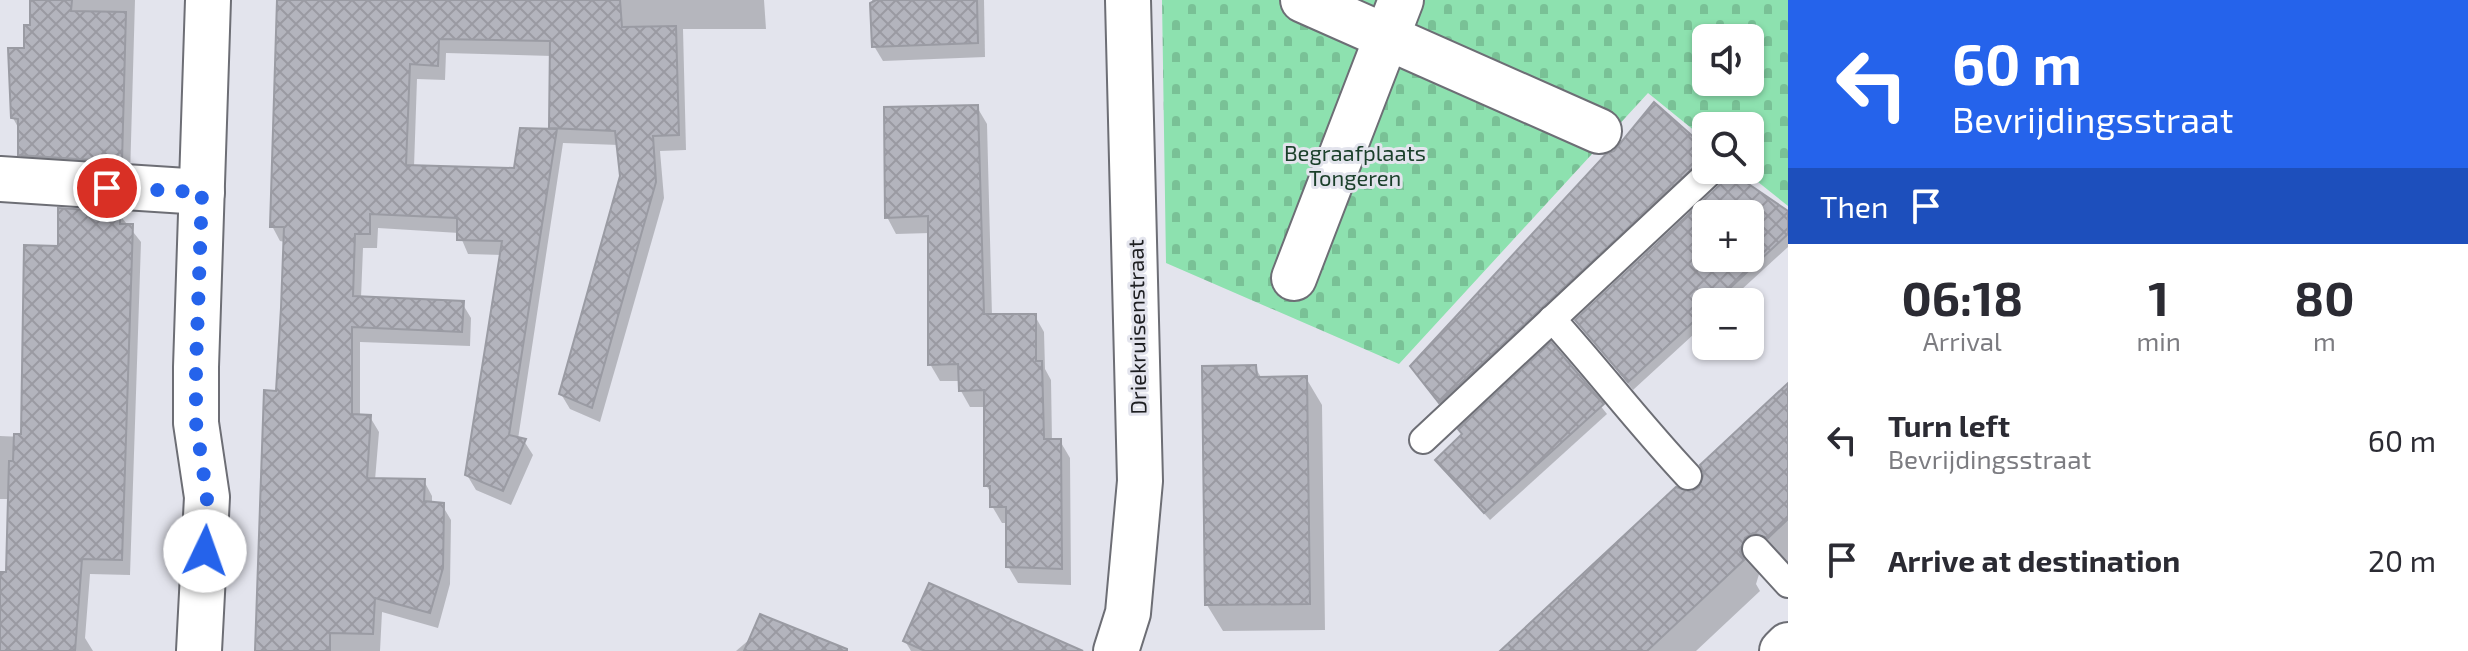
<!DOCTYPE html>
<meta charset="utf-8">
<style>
:root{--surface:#fff;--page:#f7f7f7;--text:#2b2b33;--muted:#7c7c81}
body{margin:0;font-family:"Exo 2",sans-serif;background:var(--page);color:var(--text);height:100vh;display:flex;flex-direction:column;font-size:30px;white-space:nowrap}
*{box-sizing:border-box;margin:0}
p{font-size:26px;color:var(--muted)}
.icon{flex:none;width:44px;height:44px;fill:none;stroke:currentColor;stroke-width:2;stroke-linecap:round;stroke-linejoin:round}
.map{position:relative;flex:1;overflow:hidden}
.side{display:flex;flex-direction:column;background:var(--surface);width:680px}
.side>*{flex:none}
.guide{background:#2563eb;color:#fff;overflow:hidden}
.buttons{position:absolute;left:1692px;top:24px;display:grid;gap:16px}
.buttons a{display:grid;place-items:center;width:72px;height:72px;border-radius:12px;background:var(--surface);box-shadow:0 2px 6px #0004;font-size:40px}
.pin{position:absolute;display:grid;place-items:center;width:68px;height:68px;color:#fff;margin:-34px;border:4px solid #fff;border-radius:50%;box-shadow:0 2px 8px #0007}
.me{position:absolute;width:88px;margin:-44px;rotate:3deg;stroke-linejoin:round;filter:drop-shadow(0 0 6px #0008)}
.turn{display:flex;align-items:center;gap:28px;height:168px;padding:0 32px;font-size:36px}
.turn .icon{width:104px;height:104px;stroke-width:2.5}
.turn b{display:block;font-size:56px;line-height:68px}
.then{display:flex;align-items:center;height:76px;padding:0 32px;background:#0003;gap:16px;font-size:30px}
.eta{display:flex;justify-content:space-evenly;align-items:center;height:136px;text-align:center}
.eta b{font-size:48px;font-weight:700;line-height:56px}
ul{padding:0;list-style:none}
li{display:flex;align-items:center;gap:24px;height:120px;padding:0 32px}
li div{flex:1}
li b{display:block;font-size:30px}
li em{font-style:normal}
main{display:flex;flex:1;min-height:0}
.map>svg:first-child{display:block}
.cemetery{fill:url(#cemetery-stones);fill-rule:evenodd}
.shadow{fill:#0003;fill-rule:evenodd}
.building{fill:url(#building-cross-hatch);stroke:#9a9ba3;stroke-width:2;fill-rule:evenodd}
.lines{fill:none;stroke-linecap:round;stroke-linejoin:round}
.lane-casing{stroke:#6d6e75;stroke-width:30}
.street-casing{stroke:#6d6e75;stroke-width:48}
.secondary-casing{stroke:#6d6e75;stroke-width:48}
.lane{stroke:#fff;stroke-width:26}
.street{stroke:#fff;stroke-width:44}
.secondary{stroke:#fff;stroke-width:44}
.route{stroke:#2563eb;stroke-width:14;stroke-dasharray:0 25.2}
.labels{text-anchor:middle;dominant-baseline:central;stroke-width:6;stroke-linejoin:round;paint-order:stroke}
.park-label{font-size:22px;fill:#1a3f2a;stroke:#e3e4ed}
.street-label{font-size:22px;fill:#1d1e21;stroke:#e3e4ed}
</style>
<main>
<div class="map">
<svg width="1788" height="651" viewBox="0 0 1788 651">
<defs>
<pattern id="cemetery-stones" width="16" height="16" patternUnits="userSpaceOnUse" patternTransform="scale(2)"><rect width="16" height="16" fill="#8de1af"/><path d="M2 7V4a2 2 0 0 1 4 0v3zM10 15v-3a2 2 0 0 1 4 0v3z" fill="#79c196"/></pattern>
<pattern id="building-cross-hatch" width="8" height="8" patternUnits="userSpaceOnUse" patternTransform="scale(2)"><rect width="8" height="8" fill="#b3b4bd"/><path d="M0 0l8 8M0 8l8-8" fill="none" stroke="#9a9aa2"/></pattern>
</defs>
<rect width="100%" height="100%" fill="#e3e4ed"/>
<!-- cemetery -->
<path class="cemetery" d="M 1162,0 L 1788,0 L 1788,206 L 1743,170 L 1750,170 L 1750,126 L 1706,126 L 1706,140 L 1648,93 L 1399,364 L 1166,263 ZM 1706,38 L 1750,38 L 1750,82 L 1706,82 Z"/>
<!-- shadow -->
<g class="shadow">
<polygon points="32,0 135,0 130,177 29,171 20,155 20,131 13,118 31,27"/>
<path d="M 279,0 L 764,0 L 766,29 L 683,29 L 686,150 L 660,151 L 664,198 L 600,422 L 570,409 L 561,394 L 622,176 L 619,145 L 563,143 L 518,439 L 524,441 L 533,455 L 511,505 L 476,490 L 467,475 L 502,255 L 468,254 L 459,233 L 378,228 L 377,248 L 363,248 L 361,298 L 462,303 L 471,318 L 470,346 L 360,342 L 360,417 L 370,417 L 379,432 L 375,480 L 424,481 L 432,496 L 432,504 L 442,505 L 451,520 L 450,584 L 438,628 L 382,612 L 380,651 L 257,651 L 278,393 L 285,242 L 280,241 L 272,226 ZM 446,53 L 552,56 L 553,131 L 515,170 L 414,167 L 417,79 L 445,80 Z"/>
<polygon points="872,0 984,0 985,57 883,61 874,46"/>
<polygon points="977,107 987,124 992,316 1035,316 1044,332 1045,369 1051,380 1052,441 1060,441 1070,458 1071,585 1018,583 1008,566 1008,523 1002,523 992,506 992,495 986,485 986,407 970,407 961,391 960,381 940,381 930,364 930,233 896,234 887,217"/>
<polygon points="1706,150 1706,166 1445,410 1418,375"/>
<path d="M 1729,170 L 1788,215 L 1788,247 L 1728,302 L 1706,302 L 1706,323 L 1633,390 L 1577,321 L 1725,183 ZM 1706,214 L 1750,214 L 1750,258 L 1706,258 Z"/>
<polygon points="119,214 141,242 130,575 90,574 85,638 93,651 0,651 0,574 7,575 10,499 0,499 0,436 23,437 60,248"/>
<polygon points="1551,345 1607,414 1490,520 1437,460"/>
<polygon points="1255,367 1262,379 1306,378 1322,405 1325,630 1223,631 1207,605"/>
<polygon points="1788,385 1788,565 1761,568 1756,584 1760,591 1696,651 1503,651 1701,489"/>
<polygon points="771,621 826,651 736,651"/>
<polygon points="905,641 1059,651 911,651"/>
</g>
<!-- building -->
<g class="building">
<polygon points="30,0 72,0 71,11 126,12 122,162 18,155 18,119 11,118 8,48 24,48 24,25 30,25"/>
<polygon points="277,0 620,0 622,27 676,26 679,135 653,136 656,182 592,408 559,394 620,176 615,131 549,128 550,41 439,39 438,66 410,64 406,165 514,168 520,128 557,129 509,435 526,439 503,491 465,475 502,241 457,240 457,218 370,214 370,234 355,234 353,296 464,301 462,332 352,327 352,414 371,415 367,478 425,479 424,501 444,503 443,568 430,613 375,598 373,634 330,633 330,651 255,651 264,390 276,391 281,308 284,227 270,227"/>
<polygon points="876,0 977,0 978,43 872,47 870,3"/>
<polygon points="1654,102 1706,148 1706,156 1439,403 1410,366 1606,154 1614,151"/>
<polygon points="978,105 984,314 1036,314 1036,361 1042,361 1044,439 1061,439 1062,569 1006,567 1006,507 990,507 990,486 984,486 984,390 959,391 958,364 928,365 928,216 885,218 884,107"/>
<path d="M 1728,170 L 1788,211 L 1788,234 L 1715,302 L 1706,302 L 1706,310 L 1628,382 L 1575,320 L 1723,182 ZM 1706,214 L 1750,214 L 1750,258 L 1706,258 Z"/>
<polygon points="58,208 120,212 120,224 133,224 122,560 82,559 75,651 0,651 0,572 6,572 9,461 13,461 14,434 21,434 24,245 58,246"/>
<polygon points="1551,342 1604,404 1484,513 1435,460 1462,434 1458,429"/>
<polygon points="1256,365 1257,377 1307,376 1310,604 1205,605 1202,366"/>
<polygon points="1788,383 1788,519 1768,538 1753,533 1745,538 1740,552 1744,560 1647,651 1500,651 1676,487 1691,492 1699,487 1704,473 1700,465"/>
<polygon points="929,583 1083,651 925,651 903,641"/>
<polygon points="760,614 847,649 847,651 744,651"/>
</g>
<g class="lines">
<!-- lane casing -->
<g class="lane-casing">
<g id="lane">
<path d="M 1552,319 C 1599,371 1640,425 1688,476"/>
<polyline points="1423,440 1712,170"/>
<polyline points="1756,549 1788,584"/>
</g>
</g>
<!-- street casing -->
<g class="street-casing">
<g id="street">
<polyline points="1303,0 1599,131"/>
<polyline points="0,179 202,192"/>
<polyline points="1294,278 1401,0"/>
<polyline points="199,651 207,497 196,423 196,367 208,0"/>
<polyline points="1116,651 1128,613 1140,481 1128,0"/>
</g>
</g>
<!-- secondary casing -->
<g class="secondary-casing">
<polyline id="secondary" points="1782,651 1788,645"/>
</g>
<!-- lane -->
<use href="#lane" class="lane"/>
<!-- street -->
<use href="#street" class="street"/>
<!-- secondary -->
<use href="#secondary" class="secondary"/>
</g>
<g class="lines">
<!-- route -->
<polyline class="route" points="107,188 202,192 196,367 196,423 207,497 205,551"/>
</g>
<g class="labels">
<!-- park labels -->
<g class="park-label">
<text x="1355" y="152">Begraafplaats<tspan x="1355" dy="25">Tongeren</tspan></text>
</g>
<!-- street labels -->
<g class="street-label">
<text transform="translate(1136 327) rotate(-91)">Driekruisenstraat</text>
</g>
</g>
</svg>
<div class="buttons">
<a><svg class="icon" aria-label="sound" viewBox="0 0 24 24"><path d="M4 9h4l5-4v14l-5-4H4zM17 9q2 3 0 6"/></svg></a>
<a><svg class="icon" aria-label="search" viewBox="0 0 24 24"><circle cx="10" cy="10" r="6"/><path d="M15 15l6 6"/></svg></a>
<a>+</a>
<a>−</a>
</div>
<div class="pin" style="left:107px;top:188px;background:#d93025"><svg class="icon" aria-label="arrive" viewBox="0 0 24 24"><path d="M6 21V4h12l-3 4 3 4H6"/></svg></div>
<svg class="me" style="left:205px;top:551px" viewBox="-20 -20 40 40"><circle r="19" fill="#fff"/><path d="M0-13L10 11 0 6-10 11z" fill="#2563eb"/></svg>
</div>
<section class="side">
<div class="guide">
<div class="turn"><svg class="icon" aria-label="left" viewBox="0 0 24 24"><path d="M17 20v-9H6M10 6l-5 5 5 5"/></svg><div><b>60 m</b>Bevrijdingsstraat</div></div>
<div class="then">Then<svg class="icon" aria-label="arrive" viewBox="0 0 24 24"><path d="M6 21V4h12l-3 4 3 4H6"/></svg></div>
</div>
<div class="eta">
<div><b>06:18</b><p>Arrival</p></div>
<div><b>1</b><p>min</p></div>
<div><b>80</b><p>m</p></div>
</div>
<ul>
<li><svg class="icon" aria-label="left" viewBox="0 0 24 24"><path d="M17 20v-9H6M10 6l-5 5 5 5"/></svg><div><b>Turn left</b><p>Bevrijdingsstraat</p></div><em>60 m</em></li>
<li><svg class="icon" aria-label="arrive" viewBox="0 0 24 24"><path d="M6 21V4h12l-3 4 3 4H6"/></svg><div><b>Arrive at destination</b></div><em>20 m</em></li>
</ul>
</section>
</main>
